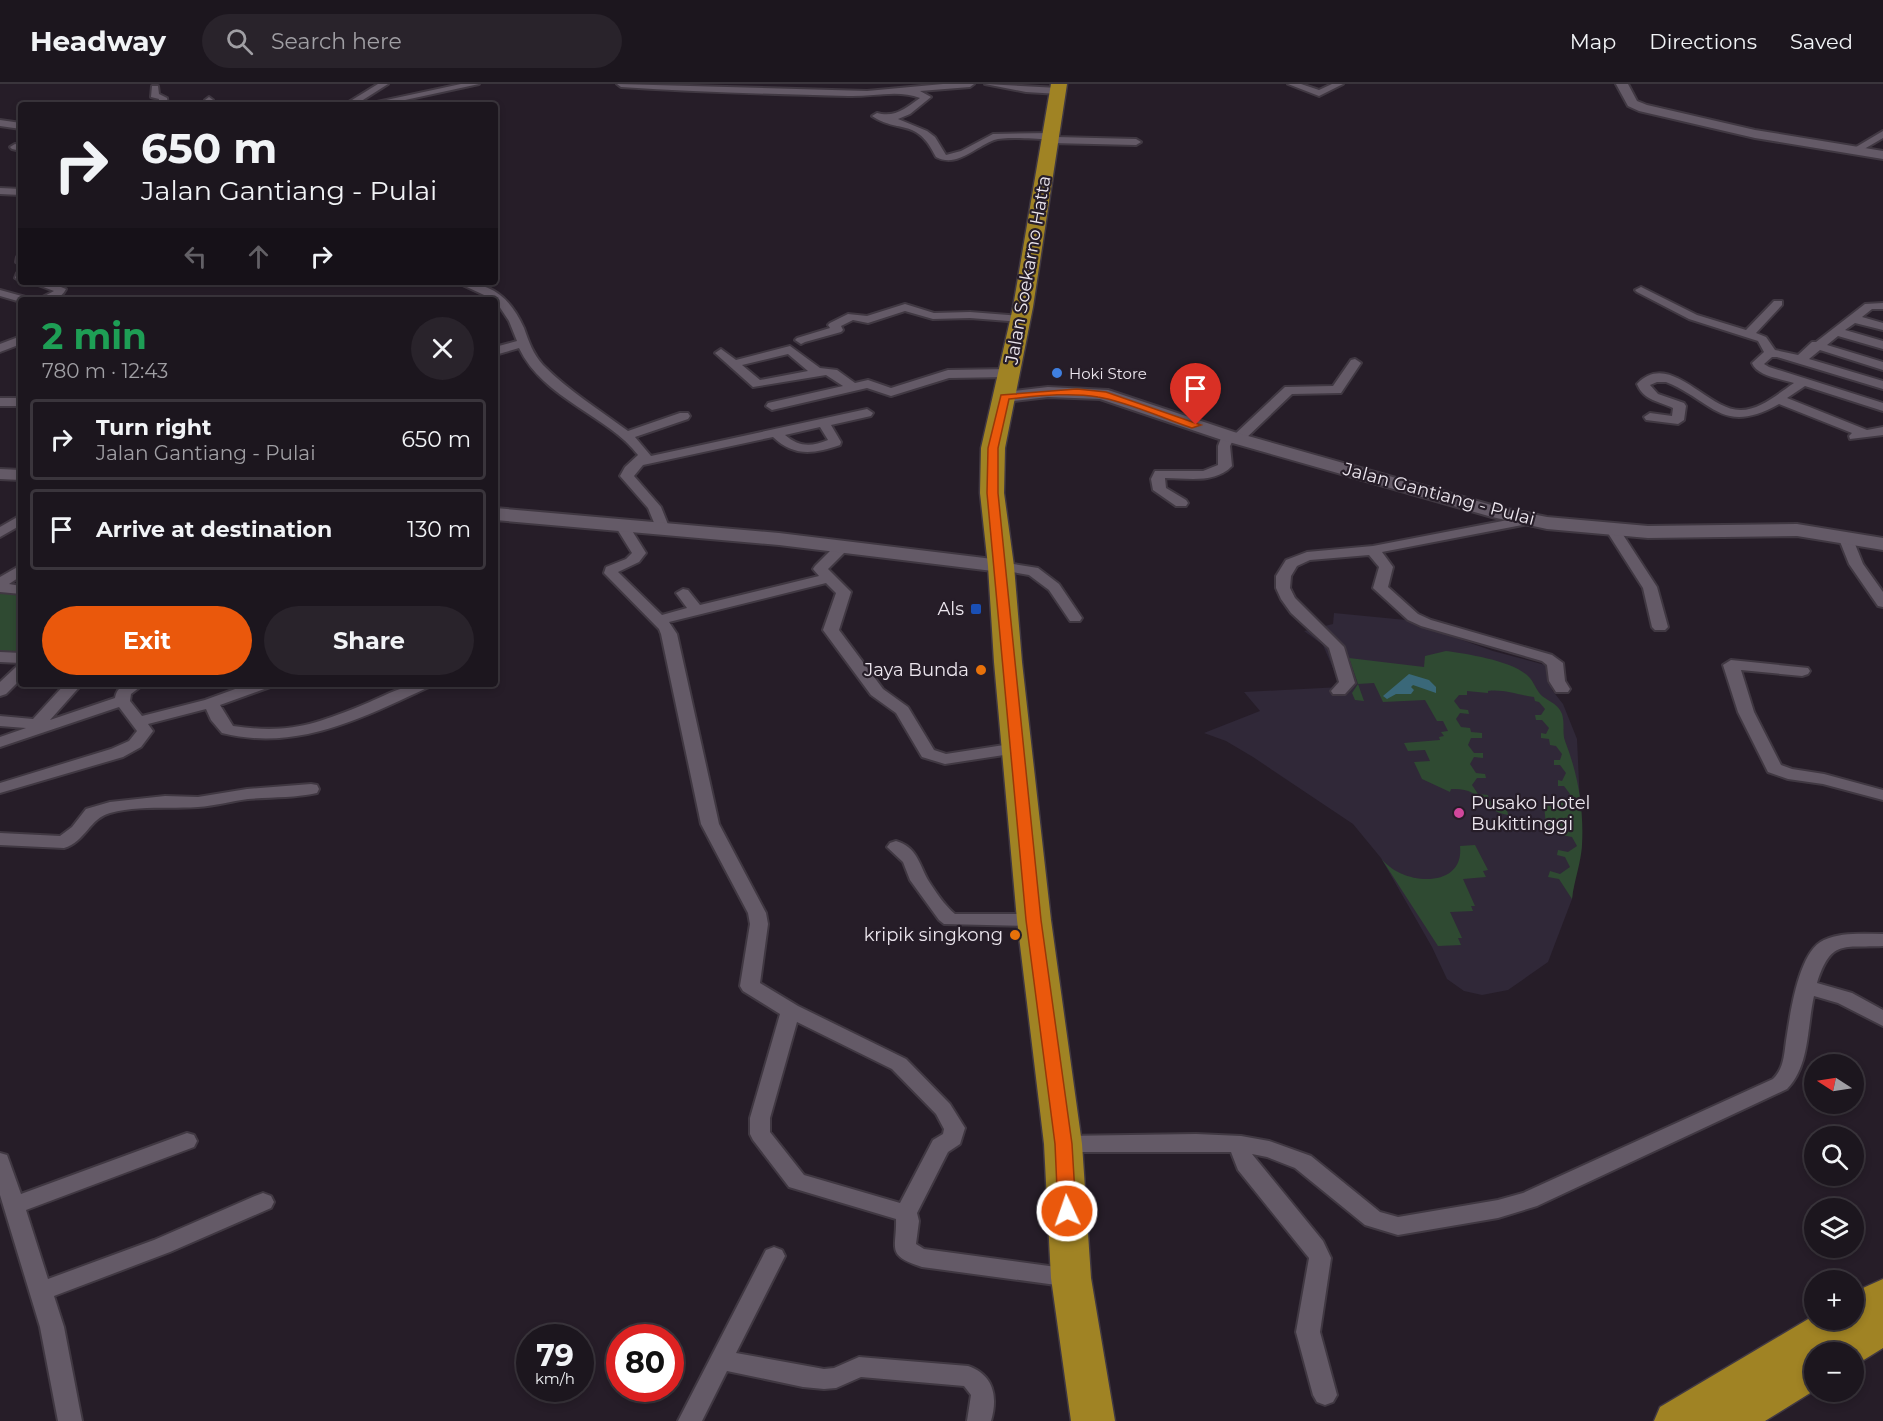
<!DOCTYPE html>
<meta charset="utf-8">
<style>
:root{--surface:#1c161e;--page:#29232b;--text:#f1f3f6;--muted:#a09fa4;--line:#3a353c;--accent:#ea580c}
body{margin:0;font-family:Montserrat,sans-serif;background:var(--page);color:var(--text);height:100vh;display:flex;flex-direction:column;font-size:22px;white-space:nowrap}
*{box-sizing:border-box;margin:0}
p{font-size:20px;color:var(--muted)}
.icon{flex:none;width:33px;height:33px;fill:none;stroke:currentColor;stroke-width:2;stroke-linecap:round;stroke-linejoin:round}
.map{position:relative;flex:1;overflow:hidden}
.side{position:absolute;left:18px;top:213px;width:480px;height:390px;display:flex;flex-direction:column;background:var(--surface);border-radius:6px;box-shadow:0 3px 9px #0003,0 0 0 2px var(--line)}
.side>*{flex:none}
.top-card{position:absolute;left:18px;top:18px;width:480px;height:183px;border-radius:6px;box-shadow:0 3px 9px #0003,0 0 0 2px var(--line);background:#1c161e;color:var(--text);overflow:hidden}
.needle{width:39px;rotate:282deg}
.controls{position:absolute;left:1804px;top:970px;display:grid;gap:12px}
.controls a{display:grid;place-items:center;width:60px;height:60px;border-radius:50%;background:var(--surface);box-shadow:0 3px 9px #0003,0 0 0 2px var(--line);font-size:30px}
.speed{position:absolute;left:516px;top:1240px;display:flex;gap:12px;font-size:30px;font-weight:700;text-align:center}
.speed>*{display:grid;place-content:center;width:78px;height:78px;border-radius:50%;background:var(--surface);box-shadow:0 3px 9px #0003,0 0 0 2px var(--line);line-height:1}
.speed small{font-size:15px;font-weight:400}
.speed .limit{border:9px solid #d22;background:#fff;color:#111}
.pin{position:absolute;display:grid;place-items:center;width:51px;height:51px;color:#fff;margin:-62px -26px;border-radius:50% 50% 50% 0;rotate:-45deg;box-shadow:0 0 6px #0007}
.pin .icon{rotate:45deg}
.me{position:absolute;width:66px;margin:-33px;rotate:357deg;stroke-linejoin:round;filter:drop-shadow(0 0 4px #0008)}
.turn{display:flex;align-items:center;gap:21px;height:126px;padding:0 24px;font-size:27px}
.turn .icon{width:78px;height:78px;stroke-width:2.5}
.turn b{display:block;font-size:42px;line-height:51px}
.lanes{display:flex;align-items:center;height:57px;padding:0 24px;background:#0003;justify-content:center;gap:30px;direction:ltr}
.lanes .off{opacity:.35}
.round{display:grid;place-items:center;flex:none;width:63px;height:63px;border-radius:32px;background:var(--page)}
.head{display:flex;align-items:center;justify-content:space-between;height:102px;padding:0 24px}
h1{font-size:36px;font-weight:700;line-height:45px;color:#1e9e55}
.action{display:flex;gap:12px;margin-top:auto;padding:12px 24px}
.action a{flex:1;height:69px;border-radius:36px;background:var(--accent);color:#fff;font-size:24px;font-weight:700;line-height:69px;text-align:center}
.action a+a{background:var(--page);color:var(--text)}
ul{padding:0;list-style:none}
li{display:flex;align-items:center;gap:18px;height:81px;margin:0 12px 9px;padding:0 12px;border:3px solid var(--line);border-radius:6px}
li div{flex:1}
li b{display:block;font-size:22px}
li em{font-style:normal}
header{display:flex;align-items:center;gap:36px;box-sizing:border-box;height:84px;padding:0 30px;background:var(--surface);border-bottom:2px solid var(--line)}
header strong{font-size:28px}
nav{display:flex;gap:33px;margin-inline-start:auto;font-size:21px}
.search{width:420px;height:54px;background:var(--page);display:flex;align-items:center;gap:15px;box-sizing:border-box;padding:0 21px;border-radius:33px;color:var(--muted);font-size:22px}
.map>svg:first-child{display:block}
.commercial{fill:#302838}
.green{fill:#2f4a32}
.water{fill:#3a6879}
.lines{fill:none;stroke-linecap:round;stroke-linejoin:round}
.street-casing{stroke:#403842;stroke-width:4}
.secondary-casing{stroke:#403842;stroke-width:4}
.highway-casing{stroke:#403842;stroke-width:3}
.street{fill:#645a67;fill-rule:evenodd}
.secondary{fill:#645a67;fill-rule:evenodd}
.highway{fill:#a08324;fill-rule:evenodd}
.route{fill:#ea580c;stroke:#983908;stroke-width:1.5}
.shop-dot{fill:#3f7fe0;stroke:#261d28;stroke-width:2}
.transit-dot{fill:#1a4fb4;stroke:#261d28;stroke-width:2}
.food-dot{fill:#e8710a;stroke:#261d28;stroke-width:2}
.hotel-dot{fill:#d1479c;stroke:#261d28;stroke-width:2}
.labels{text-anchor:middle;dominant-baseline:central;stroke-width:4.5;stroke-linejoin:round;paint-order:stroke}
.far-poi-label{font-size:15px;fill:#ece6ee;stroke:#261d28;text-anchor:start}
.street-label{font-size:18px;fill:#ece6ee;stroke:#261d28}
.poi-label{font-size:18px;fill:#ece6ee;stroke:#261d28;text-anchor:end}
</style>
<header>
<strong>Headway</strong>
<div class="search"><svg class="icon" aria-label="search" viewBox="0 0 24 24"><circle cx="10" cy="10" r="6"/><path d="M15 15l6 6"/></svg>Search here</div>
<nav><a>Map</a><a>Directions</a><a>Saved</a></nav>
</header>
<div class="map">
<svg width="1883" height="1337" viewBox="0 0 1883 1337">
<rect width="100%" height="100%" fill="#261d28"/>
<!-- commercial -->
<polygon class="commercial" points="1334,529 1406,536 1493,567 1549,582 1552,606 1563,620 1577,655 1582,763 1574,796 1572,815 1548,878 1508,906 1482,911 1464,907 1447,895 1432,863 1381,774 1353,740 1253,673 1226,657 1204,649 1260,627 1244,608 1341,603 1323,561 1304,547 1333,540"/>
<!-- green -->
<g class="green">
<polygon points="0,505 21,507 21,570 0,568"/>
<path d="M 1446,567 C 1468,570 1514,577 1529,593 C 1534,598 1536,606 1542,612 C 1550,618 1558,620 1562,630 C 1565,639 1562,649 1565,657 C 1578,690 1584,725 1582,761 C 1581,779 1574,797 1572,815 L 1559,795 L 1548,793 L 1550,787 L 1560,790 L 1570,783 L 1565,773 L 1557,771 L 1558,766 L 1568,768 L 1577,762 L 1572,753 L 1562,751 L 1563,745 L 1546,741 L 1544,721 L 1561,723 L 1560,717 L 1566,718 L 1570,710 L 1564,702 L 1558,702 L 1558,696 L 1562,697 L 1566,689 L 1560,681 L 1554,681 L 1554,676 L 1560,676 L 1562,670 L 1556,662 L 1550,661 L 1549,655 L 1541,654 L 1541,649 L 1546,650 L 1549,644 L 1542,636 L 1536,636 L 1535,631 L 1541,631 L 1545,625 L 1539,618 L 1535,617 L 1534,613 C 1517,611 1504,605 1488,607 L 1488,609 L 1467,607 L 1467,611 L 1459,611 L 1454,617 L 1460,625 L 1468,626 L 1469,630 L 1460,629 L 1456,635 L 1461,643 L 1470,644 L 1471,648 L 1482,649 L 1482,654 L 1471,654 L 1468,661 L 1474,669 L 1483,669 L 1483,674 L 1474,673 L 1470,680 L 1476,689 L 1485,690 L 1486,694 L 1477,694 L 1472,701 L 1478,710 L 1488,711 L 1489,717 L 1506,719 L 1508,731 C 1480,726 1484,703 1451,705 L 1450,708 L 1422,695 L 1414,678 L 1430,677 L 1425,666 L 1408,667 L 1404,659 L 1440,656 L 1439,653 L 1444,652 L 1441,648 L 1448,647 L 1443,637 L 1437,637 L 1425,616 L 1383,618 L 1374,599 L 1358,600 L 1364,617 L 1355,616 L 1352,609 L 1358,600 L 1349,574 L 1424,583 L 1425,572 Z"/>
<path d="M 1475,761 L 1488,786 L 1483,787 L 1486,793 L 1463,795 L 1475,822 L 1471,822 L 1473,827 L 1450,828 L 1462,854 L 1458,854 L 1461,861 L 1438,862 L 1381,774 C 1401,802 1465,806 1460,762 Z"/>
</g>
<!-- water -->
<polygon class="water" points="1409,590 1429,596 1436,603 1436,609 1413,601 1411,603 1414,606 1411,610 1396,610 1387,615 1383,612"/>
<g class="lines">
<!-- street casing -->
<g class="street-casing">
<g id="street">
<polygon points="378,0 388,0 355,21 344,21"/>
<polygon points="461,0 479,0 382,21 363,21"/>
<path d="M 617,0 L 867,7 L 943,0 L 974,0 L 970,3 L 920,7 L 931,13 L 910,30 L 898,35 L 927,47 L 935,53 L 946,71 L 961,67 L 993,50 L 1052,49 L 1055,50 L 1056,53 L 1136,55 L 1141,58 L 1136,61 L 1051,59 L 1047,55 C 1033,55 1006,52 994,56 C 975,63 957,84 936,73 C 917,33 899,50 872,32 L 877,29 C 895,34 906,24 920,14 C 898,5 872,13 848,12 C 772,10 697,8 621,3 Z"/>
<polygon points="985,0 1059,4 1063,7 1059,10 1026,8"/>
<polygon points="1288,0 1301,0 1319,6 1332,0 1343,0 1319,12"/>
<polygon points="152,2 158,2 159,10 167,14 168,21 158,21 159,15 151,13"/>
<polygon points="209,13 213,16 214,21 204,21 205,16"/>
<polygon points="0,36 21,39 21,45 0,42"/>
<polygon points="1883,47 1883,54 1859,68 1851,66"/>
<polygon points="15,60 21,61 21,67 12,65 10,63"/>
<polygon points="0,104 21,105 21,111 0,110"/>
<polygon points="21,172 21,181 16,178 17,173"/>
<polygon points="21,188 21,197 15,194 17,189"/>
<path d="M 30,198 L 48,198 L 66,205 C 60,217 49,216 37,216 L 54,207 Z"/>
<path d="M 456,198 C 491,198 510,213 524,244 C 529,258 533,270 543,281 C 569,307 598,325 628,347 L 680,329 L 688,329 L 690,332 L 688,335 L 635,353 L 651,372 L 867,325 L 873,329 L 871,332 L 831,341 L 841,358 L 840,361 C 814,370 794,373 773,353 L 643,381 L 634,392 L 661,423 L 669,443 L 662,447 L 657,446 L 648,424 L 620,392 L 625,383 L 638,371 C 609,332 543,315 519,264 L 495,271 L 495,263 L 517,257 L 509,237 L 495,216 ZM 820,343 L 828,356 C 811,363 799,363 785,351 Z"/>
<path d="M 1641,203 L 1697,231 L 1746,246 L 1774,217 L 1782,217 L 1782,221 L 1756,249 L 1766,253 L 1775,266 L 1798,271 L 1812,258 L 1816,258 L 1865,220 L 1883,219 L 1883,225 L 1872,225 L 1862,233 L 1883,239 L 1883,246 L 1855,239 L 1845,246 L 1883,257 L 1883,265 L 1838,252 L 1827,261 L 1883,278 L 1883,286 L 1820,266 L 1809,275 L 1883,297 L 1883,305 L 1777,273 L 1772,273 L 1764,280 L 1769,283 L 1883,319 L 1883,327 L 1805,302 L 1787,314 L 1867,346 L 1883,343 L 1883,351 L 1850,355 L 1849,352 L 1852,349 L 1779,320 C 1722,352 1713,317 1666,298 L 1657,298 L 1650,301 L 1658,310 L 1684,319 L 1686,322 L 1684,336 L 1678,340 L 1646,336 L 1644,333 L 1650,329 L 1672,332 L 1673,324 C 1659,317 1644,317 1637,300 C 1670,265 1707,327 1741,326 C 1760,326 1779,309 1794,299 C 1781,295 1757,292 1752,279 L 1764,268 L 1758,257 L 1689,235 L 1637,208 L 1635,206 Z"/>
<polygon points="0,206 29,214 31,216 21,216 21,218 0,212"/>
<polygon points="146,213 164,213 170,216 140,216"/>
<polygon points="905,220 934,229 970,228 1020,232 1026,235 1020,238 970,234 933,235 905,227 868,239 853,236 841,242 843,246 841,248 805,258 801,260 795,256 797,254 830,244 828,241 830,239 848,230 867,232"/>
<polygon points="21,252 21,260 0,268 0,260"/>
<path d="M 790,262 L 820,284 L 837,286 L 855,299 L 868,296 L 891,304 L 948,286 L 1009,285 L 1015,289 L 1009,293 L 949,294 L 891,312 L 867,304 L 772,326 L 766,322 L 768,319 L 843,302 L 826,291 L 753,303 L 715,269 L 721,265 L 736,276 ZM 788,270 L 808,287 L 760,296 L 742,281 Z"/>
<path d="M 1355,275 L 1361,279 L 1341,309 L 1292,310 L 1243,357 L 1233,356 L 1230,362 L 1232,382 C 1215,400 1187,394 1165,394 L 1166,404 L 1186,416 L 1188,419 L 1186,422 L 1176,422 L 1153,406 L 1151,395 L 1155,387 L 1203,387 L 1218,381 L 1218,362 L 1223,349 L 1228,348 L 1234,351 L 1285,303 L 1333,302 L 1351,276 Z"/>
<rect x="0" y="314" width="21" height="8"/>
<polygon points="21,431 21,441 0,453 0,443"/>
<polygon points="1528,432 1535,436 1533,439 1382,468 1393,483 1388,503 1418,530 1431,536 1552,571 1563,579 1565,597 1570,605 1568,608 1556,608 1549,597 1547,581 1542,577 1421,542 1408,536 1373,504 1379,483 1369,471 1310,476 1297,482 1291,492 1290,504 1295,514 1344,563 1355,599 1345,610 1333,610 1331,607 1339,598 1329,564 1291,529 1281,515 1276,504 1276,492 1286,476 1307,468 1373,462"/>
<path d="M 621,436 L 626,437 L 646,469 L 639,478 L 618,488 L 662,531 L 687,524 L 676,509 L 683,505 L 688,506 L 700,521 L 819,492 L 813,485 L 815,482 L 837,460 L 847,460 L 849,463 L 847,466 L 828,485 L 851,508 L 839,546 L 883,605 L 908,623 L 934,666 L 946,670 L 1017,659 L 1025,664 L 1017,669 L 945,680 L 922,673 L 896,629 L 871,611 L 823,546 L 836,509 L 826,499 L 669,538 L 677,550 L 719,740 L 766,829 L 768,840 L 760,899 L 798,922 L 906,975 L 950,1020 L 965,1044 L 960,1060 L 948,1068 L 917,1129 L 919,1137 L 916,1160 L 924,1165 L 1071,1185 L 1079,1187 L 1082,1194 L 1079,1201 L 1071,1203 L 922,1183 C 885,1171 897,1165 896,1135 L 789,1103 L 753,1056 L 750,1050 L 750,1034 L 780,930 L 743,907 L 740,902 L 750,840 L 748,829 L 701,740 L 661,550 L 659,545 L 604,489 L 606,483 L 626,475 L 632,469 L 614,440 ZM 797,938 L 892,985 L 936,1030 L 944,1045 L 943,1050 L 933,1056 L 900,1119 L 804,1091 L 770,1048 L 770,1034 Z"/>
<polygon points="1613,442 1618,443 1657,503 1668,543 1665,546 1655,546 1652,543 1643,504 1606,446"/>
<polygon points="1846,451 1853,455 1863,480 1883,508 1883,523 1878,522 1849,480 1839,455"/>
<polygon points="1001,478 1038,484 1059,500 1082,534 1080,537 1070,537 1049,506 1029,491 996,485 994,482 996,479"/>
<polygon points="21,481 21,492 9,500 21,502 21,510 0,508 0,493"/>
<polygon points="0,568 21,569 21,579 0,578"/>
<polygon points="1731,576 1808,584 1810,587 1808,590 1802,592 1741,586 1754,628 1781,681 1792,685 1824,690 1883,706 1883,716 1823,700 1788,695 1768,688 1738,628 1723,581"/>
<polygon points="21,581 21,595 6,610 0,612 0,598 16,583"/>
<path d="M 65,600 L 82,600 L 50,636 L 115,614 C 118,598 130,600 144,600 L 131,610 L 130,617 L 142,632 L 205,616 L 249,600 L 272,600 L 270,603 L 220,621 L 233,642 C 288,650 314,641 365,620 C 389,610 403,600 431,600 L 429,603 C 362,634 297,668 222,649 L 211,636 L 206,625 L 148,640 L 153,647 L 141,663 L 123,673 L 0,709 L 0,699 L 111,665 L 129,657 L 137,647 L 119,623 L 0,663 L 0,653 L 26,644 L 0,642 L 0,632 L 33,635 Z"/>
<path d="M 311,700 L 317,701 L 319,705 L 317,709 C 295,714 271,713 248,715 C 231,717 215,722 198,723 C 169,725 139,721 110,729 C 90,734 85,758 64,764 L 0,761 L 0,749 L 60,752 L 72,743 L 86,725 L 110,718 L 165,712 L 198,713 L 247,705 Z"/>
<path d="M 896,757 C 917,763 919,780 928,796 C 935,807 945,822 955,830 L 1034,830 L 1041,832 L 1043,836 L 1041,840 L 1034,842 L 944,840 L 939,836 L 910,796 L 903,778 L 887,763 L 890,759 Z"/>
<path d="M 1883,850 L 1883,862 C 1843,864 1831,855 1817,899 L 1852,909 L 1883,926 L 1883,942 L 1838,919 L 1814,912 C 1807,942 1810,982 1787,1005 L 1537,1122 L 1498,1134 L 1398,1151 L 1365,1141 L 1295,1084 L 1267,1073 L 1252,1070 L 1323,1157 L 1331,1174 L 1320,1248 L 1337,1311 L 1333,1318 L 1325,1321 L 1317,1318 L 1313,1311 L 1296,1248 L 1309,1174 L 1238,1086 L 1231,1068 L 1063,1068 L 1056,1066 L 1052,1060 L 1056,1054 L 1063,1052 L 1196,1050 L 1241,1052 L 1269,1057 L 1311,1072 L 1380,1128 L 1398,1133 L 1498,1116 L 1523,1109 L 1773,995 C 1784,984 1784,971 1786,957 C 1790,932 1798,867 1824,856 C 1842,848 1863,850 1883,850 Z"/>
<polygon points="187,1049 194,1051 197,1057 194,1063 26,1126 48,1195 154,1156 255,1112 263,1109 271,1112 274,1118 271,1124 170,1168 54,1212 64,1243 82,1337 58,1337 40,1243 0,1111 0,1069 7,1071 21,1110"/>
<path d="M 774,1163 L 782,1166 L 785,1172 L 736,1269 L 824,1285 L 834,1284 L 859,1273 L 968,1282 C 994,1291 998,1313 991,1337 L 967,1337 L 971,1311 L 964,1302 L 861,1293 L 836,1304 L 824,1305 L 803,1303 L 727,1287 L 702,1337 L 678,1337 L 766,1166 Z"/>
</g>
</g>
<!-- secondary casing -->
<g class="secondary-casing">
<g id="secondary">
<polygon points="1616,0 1628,0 1637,17 1647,21 1755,46 1883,67 1883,75 1755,54 1639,27 1628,22"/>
<polygon points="1048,303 1108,306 1234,348 1502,424 1547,433 1648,442 1797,440 1883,454 1883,466 1797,452 1648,454 1547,445 1492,433 1222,356 1100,315 1048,313 1005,318 999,317 997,313 999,309 1005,308"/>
<polygon points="0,385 21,386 21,396 0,395"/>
<polygon points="495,424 779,449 1001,476 1008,478 1011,482 1008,486 1001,488 779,461 495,436"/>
</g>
</g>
<!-- highway casing -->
<g class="highway-casing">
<g id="highway">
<polygon points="1051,0 1067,0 1033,223 1005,364 1004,409 1014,482 1022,578 1051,836 1082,1060 1091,1194 1115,1337 1071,1337 1051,1194 1044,1060 1017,836 994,578 988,482 980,409 981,364 1013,223"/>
<polygon points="1883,1195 1883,1264 1854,1282 1854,1269 1815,1269 1815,1306 1765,1337 1654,1337 1660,1323 1815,1231 1815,1236 1854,1236 1854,1208"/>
</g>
</g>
<!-- street -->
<use href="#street" class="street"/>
<!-- secondary -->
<use href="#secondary" class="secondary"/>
<!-- highway -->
<use href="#highway" class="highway"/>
</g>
<!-- route -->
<path class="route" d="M 1077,305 L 1106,308 L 1201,341 L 1192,344 C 1165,335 1125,317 1098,313 C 1069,308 1038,312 1009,315 L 998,364 L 998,409 L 1041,836 L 1072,1060 L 1076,1127 L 1073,1132 L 1067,1134 L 1061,1132 L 1058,1127 L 1055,1060 L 1026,836 L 987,409 L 988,364 L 1001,311 Z"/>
<!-- markers -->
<circle class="shop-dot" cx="1057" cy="289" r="6"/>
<rect class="transit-dot" x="970" y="519" width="12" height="12" rx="3"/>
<g class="food-dot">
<circle cx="981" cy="586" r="6"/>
<circle cx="1015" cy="851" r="6"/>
</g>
<circle class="hotel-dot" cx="1459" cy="729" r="6"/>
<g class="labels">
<!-- far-poi labels -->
<g class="far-poi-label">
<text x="1069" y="289">Hoki Store</text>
</g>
<!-- street labels -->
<g class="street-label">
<text transform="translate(1028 186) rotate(-80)">Jalan Soekarno Hatta</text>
<text transform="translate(1439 410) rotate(15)">Jalan Gantiang - Pulai</text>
</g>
<!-- poi labels -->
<g class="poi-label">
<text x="964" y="525">Als</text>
<text x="969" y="586">Jaya Bunda</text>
<text x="1471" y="719" text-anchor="start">Pusako Hotel<tspan x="1471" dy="21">Bukittinggi</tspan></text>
<text x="1003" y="851">kripik singkong</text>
</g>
</g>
</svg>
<div class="controls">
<a><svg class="needle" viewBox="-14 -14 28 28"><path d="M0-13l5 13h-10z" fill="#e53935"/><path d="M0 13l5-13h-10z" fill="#a09fa4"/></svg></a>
<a><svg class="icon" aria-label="search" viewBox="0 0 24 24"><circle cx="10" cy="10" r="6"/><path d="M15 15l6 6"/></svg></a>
<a><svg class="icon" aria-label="layers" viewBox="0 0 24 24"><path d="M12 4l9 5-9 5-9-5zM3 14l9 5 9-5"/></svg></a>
<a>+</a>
<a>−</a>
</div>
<div class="speed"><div>79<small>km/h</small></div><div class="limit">80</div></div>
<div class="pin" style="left:1196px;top:341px;background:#d93025"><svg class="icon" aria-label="arrive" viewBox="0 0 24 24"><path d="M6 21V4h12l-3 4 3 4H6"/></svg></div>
<svg class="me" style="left:1067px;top:1127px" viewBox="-20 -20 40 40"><circle r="17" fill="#ea580c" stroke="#fff" stroke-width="3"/><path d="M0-11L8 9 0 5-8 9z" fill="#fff"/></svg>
<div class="top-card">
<div class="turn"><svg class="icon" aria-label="right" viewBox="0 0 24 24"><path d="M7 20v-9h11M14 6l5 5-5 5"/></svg><div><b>650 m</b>Jalan Gantiang - Pulai</div></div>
<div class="lanes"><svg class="icon off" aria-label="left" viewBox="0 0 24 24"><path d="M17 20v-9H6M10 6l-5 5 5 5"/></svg><svg class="icon off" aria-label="ahead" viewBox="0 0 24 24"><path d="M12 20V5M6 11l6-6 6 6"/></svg><svg class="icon" aria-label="right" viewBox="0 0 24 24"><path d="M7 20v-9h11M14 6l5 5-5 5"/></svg></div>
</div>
<section class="side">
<div class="head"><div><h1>2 min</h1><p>780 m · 12:43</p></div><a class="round"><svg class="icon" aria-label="close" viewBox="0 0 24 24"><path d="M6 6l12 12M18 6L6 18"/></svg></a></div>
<ul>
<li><svg class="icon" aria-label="right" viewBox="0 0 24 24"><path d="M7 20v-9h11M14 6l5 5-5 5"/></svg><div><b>Turn right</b><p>Jalan Gantiang - Pulai</p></div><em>650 m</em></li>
<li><svg class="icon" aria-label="arrive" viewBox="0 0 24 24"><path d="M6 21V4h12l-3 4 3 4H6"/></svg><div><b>Arrive at destination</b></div><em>130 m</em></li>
</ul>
<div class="action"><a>Exit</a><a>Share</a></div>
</section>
</div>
